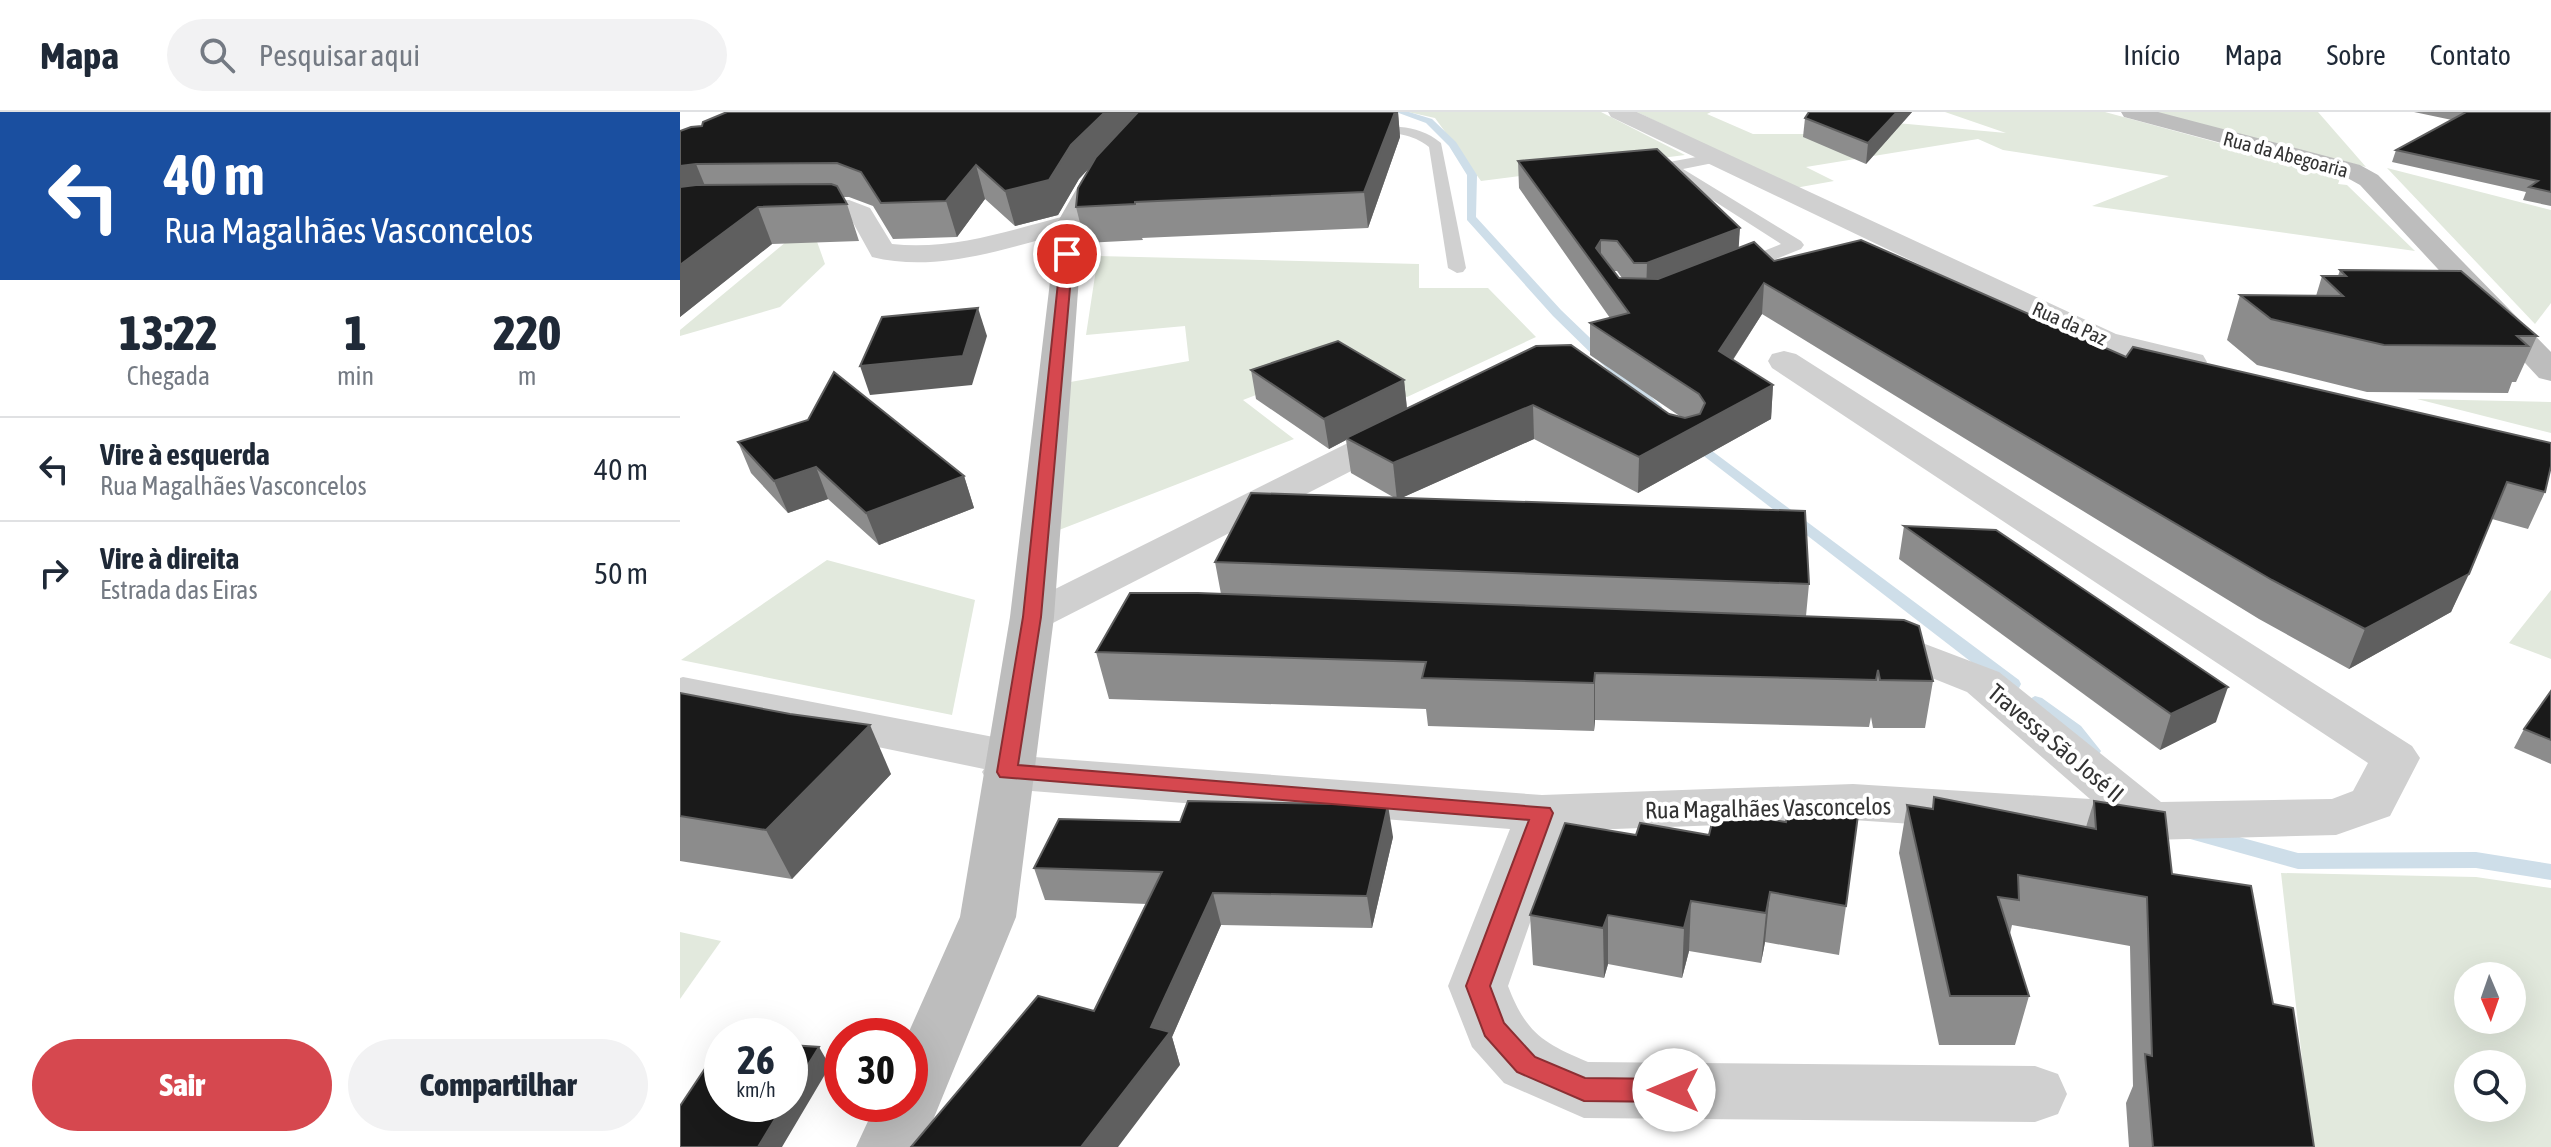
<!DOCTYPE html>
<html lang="pt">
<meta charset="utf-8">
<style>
:root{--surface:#fff;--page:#f2f2f3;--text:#1f2937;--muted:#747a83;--line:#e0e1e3;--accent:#d6484f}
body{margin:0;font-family:"Asap Condensed",sans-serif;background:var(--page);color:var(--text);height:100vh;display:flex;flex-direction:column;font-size:30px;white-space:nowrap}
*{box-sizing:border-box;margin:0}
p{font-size:26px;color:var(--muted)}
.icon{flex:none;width:44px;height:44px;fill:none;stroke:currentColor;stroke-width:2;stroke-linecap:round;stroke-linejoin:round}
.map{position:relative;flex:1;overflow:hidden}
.details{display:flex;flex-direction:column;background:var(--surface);width:680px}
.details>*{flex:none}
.top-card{background:#1a4fa0;color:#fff;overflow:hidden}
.needle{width:52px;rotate:178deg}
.buttons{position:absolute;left:1774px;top:850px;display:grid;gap:16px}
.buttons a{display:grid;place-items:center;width:72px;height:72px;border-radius:50%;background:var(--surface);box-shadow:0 8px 32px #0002;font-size:40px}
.speed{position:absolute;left:24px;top:906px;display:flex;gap:16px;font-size:40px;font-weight:700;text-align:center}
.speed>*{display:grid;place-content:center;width:104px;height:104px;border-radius:50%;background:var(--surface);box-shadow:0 8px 32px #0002;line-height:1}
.speed small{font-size:20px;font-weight:400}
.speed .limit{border:12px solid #d22;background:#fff;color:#111}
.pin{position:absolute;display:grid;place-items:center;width:68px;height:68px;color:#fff;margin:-34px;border:4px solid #fff;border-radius:50%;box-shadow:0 2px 8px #0007}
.me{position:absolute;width:88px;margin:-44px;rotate:270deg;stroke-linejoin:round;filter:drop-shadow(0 0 6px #0008)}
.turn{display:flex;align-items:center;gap:28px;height:168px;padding:0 32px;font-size:36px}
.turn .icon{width:104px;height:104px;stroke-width:2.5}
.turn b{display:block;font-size:56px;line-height:68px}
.eta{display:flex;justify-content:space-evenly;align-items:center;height:136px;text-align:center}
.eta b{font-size:48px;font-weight:800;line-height:56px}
.primary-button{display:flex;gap:16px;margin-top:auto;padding:16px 32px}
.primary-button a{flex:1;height:92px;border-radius:48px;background:var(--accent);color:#fff;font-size:32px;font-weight:800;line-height:92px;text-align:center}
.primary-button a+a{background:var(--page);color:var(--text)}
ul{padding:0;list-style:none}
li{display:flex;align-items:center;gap:24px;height:104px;padding:0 32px;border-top:2px solid var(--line)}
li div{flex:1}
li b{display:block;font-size:30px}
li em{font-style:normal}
header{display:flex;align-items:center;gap:48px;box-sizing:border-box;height:112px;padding:0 40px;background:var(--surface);border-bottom:2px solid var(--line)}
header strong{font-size:38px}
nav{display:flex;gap:44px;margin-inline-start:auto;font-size:28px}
.search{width:560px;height:72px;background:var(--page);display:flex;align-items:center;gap:20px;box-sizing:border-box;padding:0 28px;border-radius:44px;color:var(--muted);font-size:30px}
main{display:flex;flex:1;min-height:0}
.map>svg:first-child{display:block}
.green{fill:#e2e9dd;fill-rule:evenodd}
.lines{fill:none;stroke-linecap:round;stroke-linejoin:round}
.stream{fill:#cedee9;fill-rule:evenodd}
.lane{fill:#d0d0d0;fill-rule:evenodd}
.street{fill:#d0d0d0;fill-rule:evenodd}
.secondary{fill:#bdbdbd;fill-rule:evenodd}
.wall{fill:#8c8c8c;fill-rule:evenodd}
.shaded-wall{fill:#5f5f5f}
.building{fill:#1a1a1a;stroke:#5f5f5f;stroke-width:2}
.route{fill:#d6484f;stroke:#8b2f33;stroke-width:2}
.labels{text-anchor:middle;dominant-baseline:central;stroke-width:8;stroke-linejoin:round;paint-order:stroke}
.far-street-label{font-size:20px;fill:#333;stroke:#fff}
.street-label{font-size:24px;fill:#333;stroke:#fff}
</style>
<header>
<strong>Mapa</strong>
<div class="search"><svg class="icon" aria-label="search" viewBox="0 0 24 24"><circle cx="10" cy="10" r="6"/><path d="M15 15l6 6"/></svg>Pesquisar aqui</div>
<nav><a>Início</a><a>Mapa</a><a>Sobre</a><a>Contato</a></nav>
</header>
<main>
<section class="details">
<div class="top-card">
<div class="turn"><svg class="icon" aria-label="left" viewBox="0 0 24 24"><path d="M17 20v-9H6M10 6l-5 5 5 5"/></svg><div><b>40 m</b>Rua Magalhães Vasconcelos</div></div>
</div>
<div class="eta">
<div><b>13:22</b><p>Chegada</p></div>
<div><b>1</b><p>min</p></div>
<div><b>220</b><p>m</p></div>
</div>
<ul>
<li><svg class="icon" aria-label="left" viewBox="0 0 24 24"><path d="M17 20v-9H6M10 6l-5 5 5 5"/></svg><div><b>Vire à esquerda</b><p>Rua Magalhães Vasconcelos</p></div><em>40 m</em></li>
<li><svg class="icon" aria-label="right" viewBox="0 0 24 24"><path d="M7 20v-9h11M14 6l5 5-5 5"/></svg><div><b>Vire à direita</b><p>Estrada das Eiras</p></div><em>50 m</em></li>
</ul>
<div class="primary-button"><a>Sair</a><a>Compartilhar</a></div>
</section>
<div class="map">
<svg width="1871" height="1035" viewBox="0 0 1871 1035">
<rect width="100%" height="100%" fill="#fff"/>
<!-- green -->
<g class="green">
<polygon points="728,0 921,0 1005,43 801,69 755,6"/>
<polygon points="957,0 1031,0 1027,2 1073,22 1131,22 1151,5 1326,21 1265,0 1425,0 1661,64 1658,72 1667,73 1735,139 1412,94 1489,64 1323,38 1298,27 1126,55 1154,69 1115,76"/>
<polygon points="1473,0 1638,0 1686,55"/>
<polygon points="1707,56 1871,98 1871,191 1855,212"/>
<polygon points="130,110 145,152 100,195 0,224 0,218"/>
<polygon points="418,144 739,152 739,176 808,176 856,225 727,285 660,250 563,288 614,327 379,418 379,272 509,249 505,214 406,223"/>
<polygon points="1737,287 1871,290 1871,321"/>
<polygon points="147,448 295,488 272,603 1,548"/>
<polygon points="1871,478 1871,547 1829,531"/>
<path d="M 1601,761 L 1796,765 L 1871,776 L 1871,1035 L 1632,1035 ZM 1788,864 L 1832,864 L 1832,908 L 1788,908 ZM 1788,952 L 1832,952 L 1832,996 L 1788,996 Z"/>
<polygon points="0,820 41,829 0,887"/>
</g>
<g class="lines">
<!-- stream -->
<g class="stream">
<polygon points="716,0 729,0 752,7 776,30 797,63 796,105 881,198 982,295 982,301 972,301 873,204 787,108 787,63 769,34 746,11"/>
<polygon points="1631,52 1667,60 1668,62 1663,65 1627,57 1626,55"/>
<polygon points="1012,324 1339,568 1341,572 1339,576 1325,576 1007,331 1007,325"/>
<polygon points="1355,584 1362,586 1401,614 1421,639 1418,644 1404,644 1387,624 1348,594 1345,590"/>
<polygon points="1511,712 1618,741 1796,740 1871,752 1871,768 1796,756 1618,757 1503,725 1500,720 1503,715"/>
</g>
<!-- lane -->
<g class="lane">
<path d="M 640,0 C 655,0 662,7 676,10 C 707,17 735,9 761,31 L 786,156 L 783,160 L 777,161 L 768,156 L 749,35 C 717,8 669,33 640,0 Z"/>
<polygon points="1038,41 1043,43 1043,49 1003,57 1121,129 1124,133 1121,137 1061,161 1049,161 1046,157 1049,153 1101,132 981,55 989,50"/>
</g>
<!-- street -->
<g class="street">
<polygon points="928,0 957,0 1436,222 1523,243 1527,250 1523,257 1511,260 1414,236 931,5"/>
<path d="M 169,88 L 190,96 L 212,132 C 273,139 332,117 390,103 L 399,105 L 403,111 L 399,117 C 333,134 261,162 192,145 L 171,107 L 164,104 L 30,105 L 0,110 L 0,94 L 30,89 Z"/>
<path d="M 1104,239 L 1116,242 L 1732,634 L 1740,646 L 1710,704 L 1656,723 L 1470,728 L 1173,708 L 882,719 L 828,874 C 846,921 863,931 908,950 L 1355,954 L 1378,962 L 1387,982 L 1378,1002 L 1355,1010 L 904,1006 L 824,971 L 792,935 L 768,874 L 830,717 L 327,677 L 309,672 L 302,660 L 304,657 L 0,594 L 0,566 L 3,565 L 329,628 L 346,633 L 354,645 L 862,683 L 1173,672 L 1410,687 L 1287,580 L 1217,552 L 1173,547 L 1167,537 L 1173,527 L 1189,523 L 1224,524 L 1319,560 L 1481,690 L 1652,687 L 1673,679 L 1688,651 L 1092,256 L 1088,249 L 1092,242 Z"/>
<polygon points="721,308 734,311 739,319 734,327 367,514 352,518 337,514 330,505 337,496 708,311"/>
</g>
<!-- secondary -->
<g class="secondary">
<polygon points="466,0 489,0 421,77 403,111 374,505 336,805 242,1035 176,1035 196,992 230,992 230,924 227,924 280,805 330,505 377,111 401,69"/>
<polygon points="1441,0 1478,0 1680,53 1698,63 1871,240 1871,269 1859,266 1680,73 1662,63 1444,5"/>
</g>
</g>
<!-- wall -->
<g class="wall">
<polygon points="47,0 718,0 720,25 688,116 462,126 463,128 405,131 396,95 409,56 399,67 378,103 335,114 305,87 277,125 213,127 193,94 169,85 163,85 167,92 179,129 92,132 0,205 0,19 22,14"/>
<polygon points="1232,0 1186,52 1123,25 1125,6"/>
<polygon points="1734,0 1871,0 1871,94 1843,88 1846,80 1712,50 1716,38 1772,8"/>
<path d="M 838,49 L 1094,149 L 1446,245 L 1865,380 L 1848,417 L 1812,407 L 1771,500 L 1669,557 L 1579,507 L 1082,202 L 1053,248 L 1093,273 L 1091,307 L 958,381 L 854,327 L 721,386 L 1129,472 L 1126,504 L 1253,569 L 1245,616 L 1193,616 L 1191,605 L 1189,615 L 915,608 L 914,619 L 748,614 L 746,597 L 429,587 L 416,540 L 541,482 L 535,450 L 713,385 L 671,361 L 666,328 L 649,337 L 576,287 L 571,258 L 724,268 L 727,296 L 856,234 L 989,302 L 1001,305 L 910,243 L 910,211 L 930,206 L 839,76 ZM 934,159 L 937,159 L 942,166 L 939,166 Z"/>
<polygon points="1660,158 1857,224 1836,270 1832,270 1828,281 1687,280 1577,253 1547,228 1560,183 1636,184 1642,164 1658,164"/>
<polygon points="58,330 284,364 294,396 199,433 148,387 108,401 71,361"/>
<polygon points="1224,414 1536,610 1480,638 1219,447"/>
<polygon points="1871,579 1871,652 1834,636 1844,617"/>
<polygon points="0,581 110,602 211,662 112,767 0,749"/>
<polygon points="1254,685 1406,715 1414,689 1492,762 1593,892 1634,1035 1449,1035 1446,991 1453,974 1450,834 1332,813 1330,822 1349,884 1335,933 1259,933 1219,741 1227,693 1252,697"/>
<polygon points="885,711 1166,794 1159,843 1085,830 1081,851 1009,839 1002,866 928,852 924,866 853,853 850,803"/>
<polygon points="713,725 692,816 541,813 492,925 500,953 414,899 467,792 365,788 354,756"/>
</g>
<!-- shaded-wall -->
<g class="shaded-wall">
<polygon points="425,0 462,0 399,67 378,103 335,114 325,79 391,33"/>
<polygon points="715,0 718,0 720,25 688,116 684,80"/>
<polygon points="1217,0 1232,0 1186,52 1188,31"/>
<polygon points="16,52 30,86 0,91 0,54"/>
<polygon points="296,53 305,87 277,125 266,89"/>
<polygon points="78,95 92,132 0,205 0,153"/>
<polygon points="1060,116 1058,146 966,182 967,151"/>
<polygon points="921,128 921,158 916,136"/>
<polygon points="1084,171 1082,202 1037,272 1039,239"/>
<polygon points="298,196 307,224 292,273 190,283 180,254"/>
<polygon points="724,268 727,298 666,326 666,328 649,337 644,307"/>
<polygon points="1093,273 1091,307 958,381 959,345"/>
<polygon points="853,293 854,327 717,388 713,351"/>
<polygon points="136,355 148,387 108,401 94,369"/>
<polygon points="284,364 294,396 199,433 186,401"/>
<polygon points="1789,462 1771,500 1669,557 1685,517"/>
<polygon points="915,561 915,608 914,619 914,571"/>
<polygon points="1548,575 1536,610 1480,638 1491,602"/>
<polygon points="190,613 211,662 112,767 86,718"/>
<polygon points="708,693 713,725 692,816 687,784"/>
<polygon points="1090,780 1085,830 1081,851 1086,801"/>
<polygon points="533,781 541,813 492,925 500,953 438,1035 401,1035 471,915"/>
<polygon points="1011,789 1009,839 1002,866 1004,816"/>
<polygon points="928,803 928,852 924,866 923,816"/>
<polygon points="139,935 150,954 102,1035 78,1035 104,992 110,992 110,982"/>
</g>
<!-- building -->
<g class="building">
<polygon points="47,0 425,0 391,33 369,68 325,79 296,53 266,89 201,91 181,60 157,51 16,52 0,54 0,19 11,15 22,14 23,10"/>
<polygon points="458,0 715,0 684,80 455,90 455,92 396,95 398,76 416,45"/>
<polygon points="1129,0 1217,0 1188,31 1125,6"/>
<polygon points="1786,0 1871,0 1871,80 1849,75 1858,69 1716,38"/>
<polygon points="977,37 1060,116 967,151 954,151 937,129 921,128 916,136 939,166 978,167 1074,130 1094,149 1181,128 1446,245 1453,235 1871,331 1871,354 1865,380 1827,370 1789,462 1685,517 1592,468 1084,171 1039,239 1093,273 959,345 853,293 713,351 666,326 856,234 891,233 989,302 1005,306 1020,302 1025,291 1019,282 910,211 949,201 838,49"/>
<polygon points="151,72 157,74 167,92 78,95 0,153 0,75 16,73"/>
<polygon points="1660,158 1781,159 1857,224 1837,224 1848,234 1704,233 1591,207 1560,183 1663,184 1642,164 1666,164"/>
<polygon points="298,196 283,244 180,254 202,205"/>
<polygon points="658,229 724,268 644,307 571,258"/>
<polygon points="154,260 284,364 186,401 136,355 94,369 58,330 128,308"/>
<polygon points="571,381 1125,399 1129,472 535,450"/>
<polygon points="1224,414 1316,418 1548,575 1491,602"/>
<polygon points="450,481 518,481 1224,508 1239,514 1253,569 1200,568 1198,558 1196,568 915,561 914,571 742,566 746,550 416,540"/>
<polygon points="1871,579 1871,628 1844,617"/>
<polygon points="0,581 110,602 190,613 86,718 0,704"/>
<polygon points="1254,685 1416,717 1414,689 1485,700 1492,762 1571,774 1593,892 1613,896 1634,1035 1473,1035 1465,942 1472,944 1467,785 1338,763 1339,788 1318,785 1349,884 1270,884 1227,693 1253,697"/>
<polygon points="508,689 708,693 687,784 533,781 471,915 490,920 401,1035 231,1035 358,884 414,899 482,760 354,756 379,707 500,710"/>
<polygon points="1110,692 1178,703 1166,794 1090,780 1086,801 1011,789 1004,816 928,803 923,816 850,803 885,711 956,723 960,711 1029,723 1035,698 1106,710"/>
<polygon points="42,931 42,992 104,992 78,1035 0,1035 0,994"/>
<polygon points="110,933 139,935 110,982"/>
</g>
<!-- route -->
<polygon class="route" points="387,138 393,142 361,505 338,653 870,696 873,701 810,874 824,911 855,945 905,966 994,967 1003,970 1007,978 1003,986 994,990 904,989 837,960 805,924 786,874 849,708 320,665 317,660 343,505 381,142"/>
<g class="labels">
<!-- far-street labels -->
<g class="far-street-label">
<text transform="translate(1606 42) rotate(15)">Rua da Abegoaria</text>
<text transform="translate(1390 211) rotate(24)">Rua da Paz</text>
</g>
<!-- street labels -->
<g class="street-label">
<text transform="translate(1376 631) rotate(40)">Travessa São José II</text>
<text transform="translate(1088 696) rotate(-1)">Rua Magalhães Vasconcelos</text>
</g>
</g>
</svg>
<div class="buttons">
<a><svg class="needle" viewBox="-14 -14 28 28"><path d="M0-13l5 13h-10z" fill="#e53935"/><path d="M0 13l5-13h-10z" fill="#747a83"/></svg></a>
<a><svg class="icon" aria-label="search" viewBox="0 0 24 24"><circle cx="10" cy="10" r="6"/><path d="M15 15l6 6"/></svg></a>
</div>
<div class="speed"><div>26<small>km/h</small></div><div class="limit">30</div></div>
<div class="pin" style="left:387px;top:142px;background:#d93025"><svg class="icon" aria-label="arrive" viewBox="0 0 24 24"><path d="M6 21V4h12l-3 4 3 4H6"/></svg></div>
<svg class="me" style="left:994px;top:978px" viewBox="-20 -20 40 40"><circle r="19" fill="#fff"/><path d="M0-13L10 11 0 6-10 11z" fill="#d6484f"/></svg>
</div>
</main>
